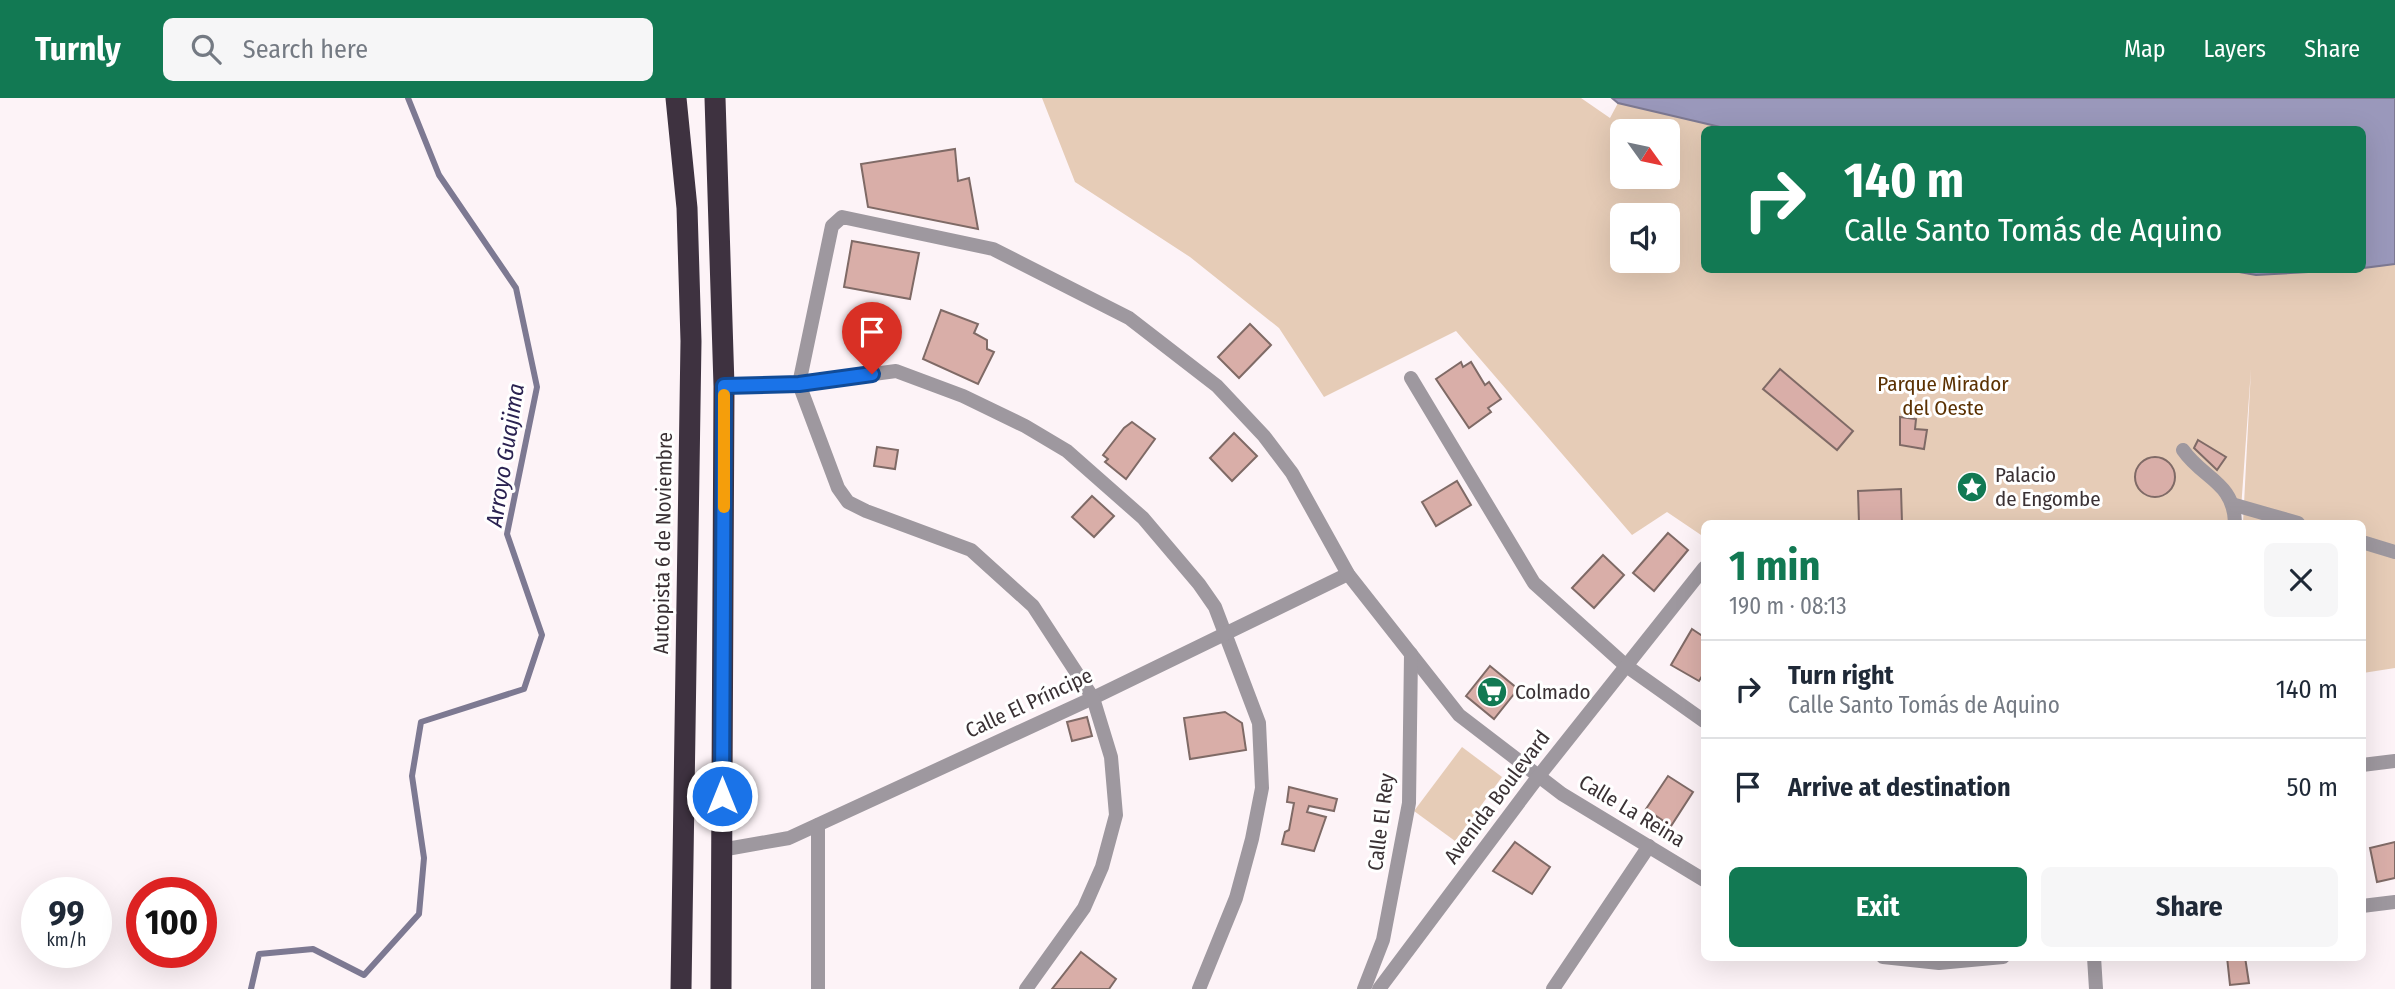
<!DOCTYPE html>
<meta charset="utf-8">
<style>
:root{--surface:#fff;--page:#f6f6f7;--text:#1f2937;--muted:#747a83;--line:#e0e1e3;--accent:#127953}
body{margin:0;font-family:"Fira Sans Condensed",sans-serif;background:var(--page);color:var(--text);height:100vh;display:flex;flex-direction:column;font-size:26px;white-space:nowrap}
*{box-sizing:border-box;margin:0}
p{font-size:23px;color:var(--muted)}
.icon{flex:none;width:38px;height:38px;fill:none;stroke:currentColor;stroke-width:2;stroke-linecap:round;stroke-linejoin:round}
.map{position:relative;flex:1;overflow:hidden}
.panel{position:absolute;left:1701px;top:422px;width:665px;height:441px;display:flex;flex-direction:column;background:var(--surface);border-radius:10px;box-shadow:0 7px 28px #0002}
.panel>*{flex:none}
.banner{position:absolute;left:1701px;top:28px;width:665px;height:147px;border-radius:10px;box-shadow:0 7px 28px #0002;background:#127953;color:#fff;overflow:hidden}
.needle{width:46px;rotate:123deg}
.buttons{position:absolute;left:1610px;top:21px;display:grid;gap:14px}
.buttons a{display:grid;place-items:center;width:70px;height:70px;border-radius:10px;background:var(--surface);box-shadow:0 7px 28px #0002;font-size:35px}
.speed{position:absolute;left:21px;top:779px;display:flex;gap:14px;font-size:35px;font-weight:700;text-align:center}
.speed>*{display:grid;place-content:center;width:91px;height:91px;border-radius:50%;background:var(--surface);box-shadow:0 7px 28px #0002;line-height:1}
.speed small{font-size:18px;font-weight:400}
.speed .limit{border:10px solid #d22;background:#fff;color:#111}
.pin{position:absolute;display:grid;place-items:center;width:60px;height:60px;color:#fff;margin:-72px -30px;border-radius:50% 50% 50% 0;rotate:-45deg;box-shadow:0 0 7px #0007}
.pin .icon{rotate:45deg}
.me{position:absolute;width:77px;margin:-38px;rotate:0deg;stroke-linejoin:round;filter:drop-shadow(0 0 5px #0008)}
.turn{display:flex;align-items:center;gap:24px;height:147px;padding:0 28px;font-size:32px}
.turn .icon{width:91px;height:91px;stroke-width:2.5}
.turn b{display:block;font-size:49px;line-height:60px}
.round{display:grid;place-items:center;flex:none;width:74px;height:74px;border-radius:10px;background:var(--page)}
.head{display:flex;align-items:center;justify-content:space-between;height:119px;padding:0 28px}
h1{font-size:42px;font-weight:700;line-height:52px;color:var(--accent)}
.action{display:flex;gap:14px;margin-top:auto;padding:14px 28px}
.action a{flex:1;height:80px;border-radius:10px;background:var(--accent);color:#fff;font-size:28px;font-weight:700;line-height:80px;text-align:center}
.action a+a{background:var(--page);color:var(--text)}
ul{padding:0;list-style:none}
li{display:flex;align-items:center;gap:21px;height:98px;padding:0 28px;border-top:2px solid var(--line)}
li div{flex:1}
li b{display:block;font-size:26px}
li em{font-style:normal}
header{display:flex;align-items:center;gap:42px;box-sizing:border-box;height:98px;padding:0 35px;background:var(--accent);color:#fff}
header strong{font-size:33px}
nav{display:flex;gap:38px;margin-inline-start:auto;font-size:24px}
.search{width:490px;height:63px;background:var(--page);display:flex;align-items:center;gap:18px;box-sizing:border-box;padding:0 24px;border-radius:10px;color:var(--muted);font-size:26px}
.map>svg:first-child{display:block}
.green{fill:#e6ccb7;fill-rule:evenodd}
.water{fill:#9a98bb;stroke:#7d7992;stroke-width:2}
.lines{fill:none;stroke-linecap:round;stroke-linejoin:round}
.stream{stroke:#7d7992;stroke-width:6}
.building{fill:#d9aea8;stroke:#7f6a66;stroke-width:2}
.street{stroke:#9e989f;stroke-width:14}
.highway{stroke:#3e3240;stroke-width:21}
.route-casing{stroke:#114b97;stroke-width:18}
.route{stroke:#1a73e8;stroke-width:12}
.slow{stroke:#f59e0b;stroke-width:12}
.labels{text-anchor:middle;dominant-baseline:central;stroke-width:6;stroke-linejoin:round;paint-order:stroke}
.park-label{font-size:21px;fill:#5b3102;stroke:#fff}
.poi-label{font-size:21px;fill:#3a3134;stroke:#fff;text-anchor:start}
.street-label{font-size:21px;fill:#3a3134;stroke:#fff}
.water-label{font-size:23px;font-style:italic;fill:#2a2251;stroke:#fff}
</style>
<header>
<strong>Turnly</strong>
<div class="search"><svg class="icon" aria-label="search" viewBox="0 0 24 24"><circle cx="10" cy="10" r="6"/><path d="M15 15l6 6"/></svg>Search here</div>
<nav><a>Map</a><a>Layers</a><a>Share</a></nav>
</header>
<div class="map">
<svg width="2395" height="891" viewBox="0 0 2395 891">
<rect width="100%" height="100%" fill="#fdf3f7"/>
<!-- green -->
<g class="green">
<path d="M 1042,0 L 1581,0 L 1610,20 L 1618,5 L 1733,31 L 1704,32 L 1704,172 L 2228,172 L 2256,177 L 2362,172 L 2363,167 L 2395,164 L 2395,570 L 2363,575 L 2362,425 L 2243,425 L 2251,271 L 2240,425 L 1704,425 L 1704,439 L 1667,414 L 1632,437 L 1456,233 L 1324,299 L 1279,230 L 1190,159 L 1075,84 ZM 1622,33 L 1668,33 L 1668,79 L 1622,79 ZM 1622,117 L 1668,117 L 1668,163 L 1622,163 Z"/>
<polygon points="1462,649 1502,679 1455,743 1414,713"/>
</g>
<!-- water -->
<g class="water">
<polygon points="1612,0 2395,0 2395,166 2363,170 2362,32 1733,32 1618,5"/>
<polygon points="2228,172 2344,172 2256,177"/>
</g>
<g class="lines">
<!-- stream -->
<polyline class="stream" points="251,891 259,856 313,851 364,877 419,816 424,760 412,678 421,624 524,591 542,537 507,436 537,289 516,190 439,77 408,0"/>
</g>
<!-- building -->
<g class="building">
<polygon points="955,51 958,83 969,80 978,131 868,109 861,66"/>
<polygon points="852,143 919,155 910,201 844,189"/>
<polygon points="941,212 978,226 974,235 987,242 987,251 994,254 978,286 923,261"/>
<polygon points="1250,226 1271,247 1239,280 1218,259"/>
<polygon points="1461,264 1463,269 1471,264 1485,287 1489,284 1501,301 1488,310 1491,314 1469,330 1436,281"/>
<polygon points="1780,271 1853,333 1837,352 1763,291"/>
<polygon points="1900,319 1916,321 1915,331 1927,332 1924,351 1900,347"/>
<polygon points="1132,324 1155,341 1126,381 1105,364 1108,361 1103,357 1124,330"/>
<polygon points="1234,335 1257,358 1232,383 1210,360"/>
<polygon points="2198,342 2226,359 2217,372 2194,350"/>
<polygon points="877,349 898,352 895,371 874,368"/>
<circle cx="2155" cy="379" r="20"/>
<polygon points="1457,383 1471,407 1436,428 1422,404"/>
<polygon points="1901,391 1902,425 1859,425 1858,393"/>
<polygon points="1092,398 1114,418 1094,439 1072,419"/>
<polygon points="1668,435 1688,452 1654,493 1633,475"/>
<polygon points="1603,457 1624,477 1594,510 1572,490"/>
<polygon points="1692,531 1704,539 1704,575 1699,583 1671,567"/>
<polygon points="1490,568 1518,591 1494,621 1466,598"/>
<polygon points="1225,614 1242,625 1246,652 1190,661 1184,620"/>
<polygon points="1087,619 1092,638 1072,643 1067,624"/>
<polygon points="1668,678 1693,694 1671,728 1646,711"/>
<polygon points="1289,689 1337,701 1334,713 1309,708 1307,714 1326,719 1314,753 1282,746 1285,734 1289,732 1294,705 1287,704"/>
<polygon points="1515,744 1550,769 1532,796 1493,773"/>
<polygon points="2395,744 2395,780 2377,784 2370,750"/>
<polygon points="1081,854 1116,881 1109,891 1052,891"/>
<polygon points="2227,859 2245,859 2249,885 2230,887"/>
</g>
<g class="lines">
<!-- street -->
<g class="street">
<polyline points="1411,280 1534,485 1625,567 1704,623"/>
<polyline points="724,288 799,286 896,273 963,298 1025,328 1067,353 1143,420 1199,486 1215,509 1259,625 1262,690 1252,741 1236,800 1199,891"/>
<path d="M 2183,352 C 2203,381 2234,384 2235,425"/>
<polyline points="2235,407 2298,425"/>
<polyline points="2362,444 2395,454"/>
<polyline points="2362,667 2395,663"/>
<polyline points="721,752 789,740 1093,600 1348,476"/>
<polyline points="2362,808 2395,804"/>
<polyline points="1883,859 1939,865 2003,859"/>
<polyline points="2094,859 2096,891"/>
<polyline points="818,891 818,727"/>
<polyline points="1026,891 1084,810 1102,769 1116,717 1111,659 1093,600 1033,508 971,452 866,413 848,404 838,390 799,286 832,128 842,119 993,151 1129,220 1217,288 1264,338 1292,375 1348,476 1459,617 1562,696 1704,782"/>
<polyline points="1364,891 1383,842 1409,705 1411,556"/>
<polyline points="1379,891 1538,679 1704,470"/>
<polyline points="1553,891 1649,748"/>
</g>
<!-- highway -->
<g class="highway">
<polyline points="676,0 687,110 691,243 681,891"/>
<polyline points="715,0 724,288 721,891"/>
</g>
</g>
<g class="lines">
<!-- route casing -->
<g class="route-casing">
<polyline id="route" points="722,698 724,288 799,286 872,276"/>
</g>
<!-- route -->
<use href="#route" class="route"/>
<!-- slow -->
<polyline class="slow" points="724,409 724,297"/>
</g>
<!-- icons -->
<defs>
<g id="sight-disc" transform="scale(1.575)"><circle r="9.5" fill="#127953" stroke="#fff"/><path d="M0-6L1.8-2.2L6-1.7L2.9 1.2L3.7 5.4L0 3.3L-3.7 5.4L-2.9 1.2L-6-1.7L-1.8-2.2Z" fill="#fff"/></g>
<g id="supermarket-disc" transform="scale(1.575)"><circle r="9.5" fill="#127953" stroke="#fff"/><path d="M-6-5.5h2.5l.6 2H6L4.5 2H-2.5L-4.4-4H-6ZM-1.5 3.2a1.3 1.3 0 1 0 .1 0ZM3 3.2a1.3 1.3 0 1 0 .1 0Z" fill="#fff"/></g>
</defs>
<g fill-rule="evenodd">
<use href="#sight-disc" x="1972" y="389"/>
<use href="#supermarket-disc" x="1492" y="594"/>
</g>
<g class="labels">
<!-- park labels -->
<g class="park-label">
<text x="1943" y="286">Parque Mirador<tspan x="1943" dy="24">del Oeste</tspan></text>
</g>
<!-- poi labels -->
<g class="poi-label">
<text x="1995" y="377">Palacio<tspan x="1995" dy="24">de Engombe</tspan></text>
<text x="1515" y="594">Colmado</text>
</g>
<!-- street labels -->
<g class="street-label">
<text transform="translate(663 445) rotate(-89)">Autopista 6 de Noviembre</text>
<text transform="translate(1029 605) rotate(-25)">Calle El Príncipe</text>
<text transform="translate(1497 699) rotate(-53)">Avenida Boulevard</text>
<text transform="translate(1632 713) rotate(31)">Calle La Reina</text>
<text transform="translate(1381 724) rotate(-83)">Calle El Rey</text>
</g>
<!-- water labels -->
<g class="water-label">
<text transform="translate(505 357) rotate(-81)">Arroyo Guajima</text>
</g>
</g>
</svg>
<div class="buttons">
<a><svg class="needle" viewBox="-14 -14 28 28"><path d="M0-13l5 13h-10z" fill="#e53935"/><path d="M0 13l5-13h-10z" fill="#747a83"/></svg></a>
<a><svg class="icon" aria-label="sound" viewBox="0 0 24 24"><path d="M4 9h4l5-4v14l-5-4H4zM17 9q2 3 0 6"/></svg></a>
</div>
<div class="speed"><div>99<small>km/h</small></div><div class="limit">100</div></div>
<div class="pin" style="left:872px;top:276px;background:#d93025"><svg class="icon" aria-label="arrive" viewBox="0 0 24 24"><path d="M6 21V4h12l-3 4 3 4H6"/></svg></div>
<svg class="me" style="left:722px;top:698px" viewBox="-20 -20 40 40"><circle r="17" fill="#1a73e8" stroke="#fff" stroke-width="3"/><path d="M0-11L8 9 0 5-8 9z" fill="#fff"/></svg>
<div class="banner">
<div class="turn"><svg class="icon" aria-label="right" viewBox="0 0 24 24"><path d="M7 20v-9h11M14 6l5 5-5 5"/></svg><div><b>140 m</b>Calle Santo Tomás de Aquino</div></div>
</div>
<section class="panel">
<div class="head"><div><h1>1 min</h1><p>190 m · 08:13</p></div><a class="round"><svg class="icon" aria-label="close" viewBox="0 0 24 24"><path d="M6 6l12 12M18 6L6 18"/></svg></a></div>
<ul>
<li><svg class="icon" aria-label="right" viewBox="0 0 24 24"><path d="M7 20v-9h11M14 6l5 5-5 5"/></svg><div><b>Turn right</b><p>Calle Santo Tomás de Aquino</p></div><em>140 m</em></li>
<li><svg class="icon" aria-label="arrive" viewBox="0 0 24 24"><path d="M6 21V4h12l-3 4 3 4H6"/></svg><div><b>Arrive at destination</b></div><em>50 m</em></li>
</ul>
<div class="action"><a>Exit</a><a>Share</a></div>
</section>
</div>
